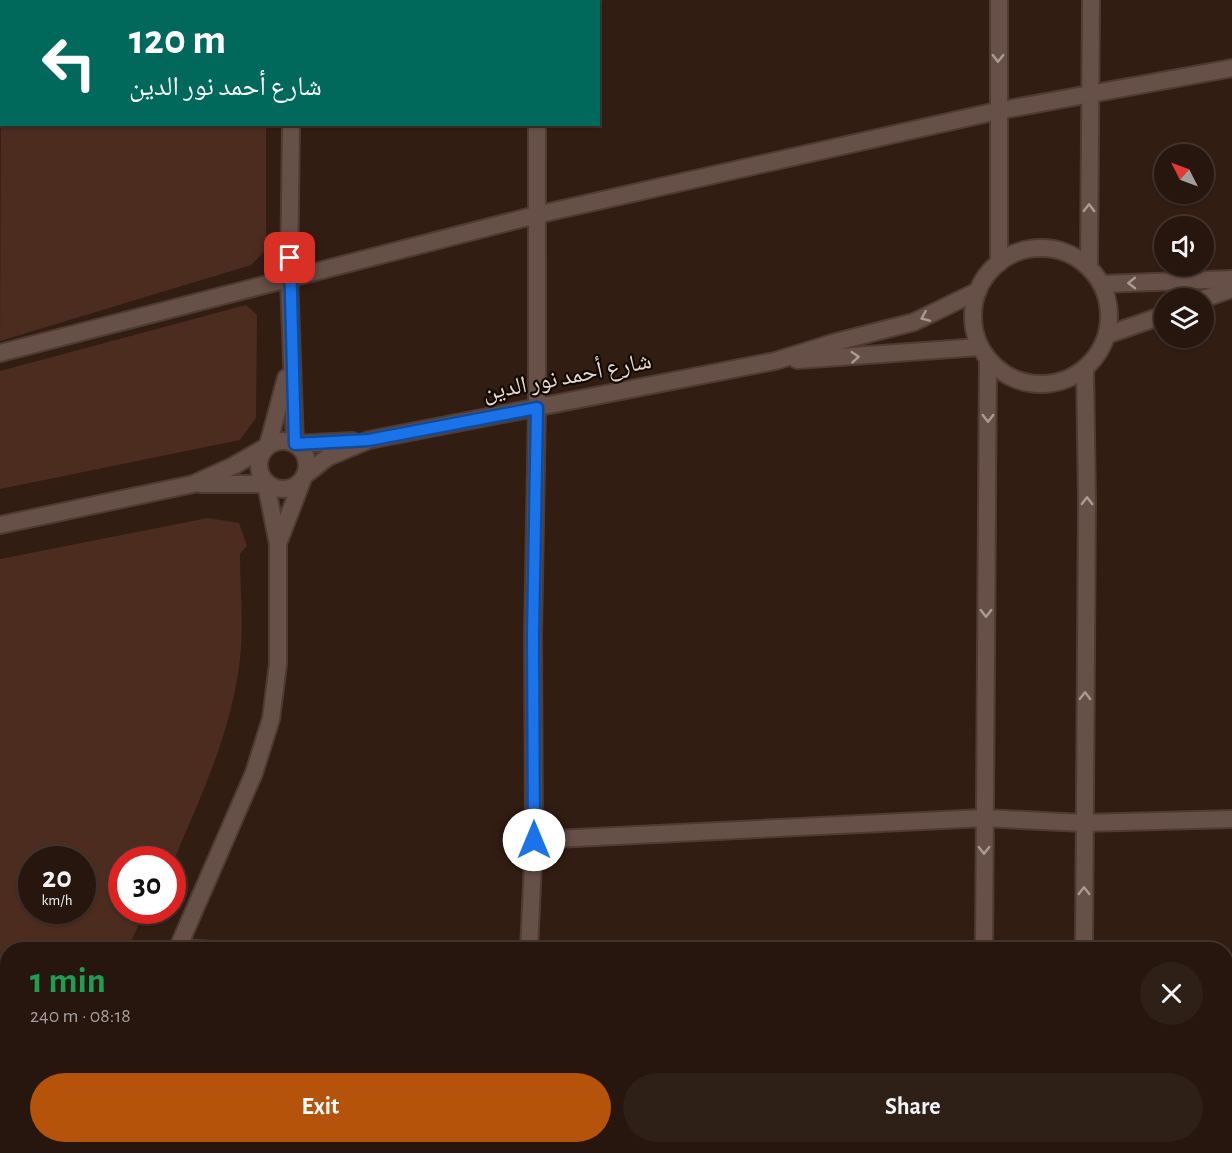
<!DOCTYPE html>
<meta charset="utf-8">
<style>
:root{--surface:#26160e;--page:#2e1f17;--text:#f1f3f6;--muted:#a49f9e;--line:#42352e;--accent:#b45309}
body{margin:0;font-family:"Alegreya Sans","Noto Naskh Arabic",sans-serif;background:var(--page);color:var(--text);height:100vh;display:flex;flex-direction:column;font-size:22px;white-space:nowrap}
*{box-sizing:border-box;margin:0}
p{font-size:20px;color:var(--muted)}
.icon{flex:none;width:33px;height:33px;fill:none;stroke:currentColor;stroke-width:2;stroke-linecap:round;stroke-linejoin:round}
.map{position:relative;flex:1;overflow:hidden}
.side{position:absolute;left:0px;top:942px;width:1233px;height:212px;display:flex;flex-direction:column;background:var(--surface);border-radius:24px 24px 0 0;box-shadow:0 2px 4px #0004,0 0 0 2px var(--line)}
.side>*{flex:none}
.hud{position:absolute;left:0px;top:0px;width:600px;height:126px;box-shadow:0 2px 4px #0004,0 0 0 2px var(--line);background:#00695c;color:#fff;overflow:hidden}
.needle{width:39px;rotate:312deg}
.fabs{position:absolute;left:1154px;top:144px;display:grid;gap:12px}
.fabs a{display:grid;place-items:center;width:60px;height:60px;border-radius:50%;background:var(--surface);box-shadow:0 2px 4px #0004,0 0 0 2px var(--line);font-size:30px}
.speed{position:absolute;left:18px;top:846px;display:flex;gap:12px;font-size:30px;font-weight:700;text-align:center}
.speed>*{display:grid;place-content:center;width:78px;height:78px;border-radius:50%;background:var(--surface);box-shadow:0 2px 4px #0004,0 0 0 2px var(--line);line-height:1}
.speed small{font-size:15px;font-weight:400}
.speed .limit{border:9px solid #d22;background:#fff;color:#111}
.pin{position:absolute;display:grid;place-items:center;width:51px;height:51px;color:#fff;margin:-26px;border-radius:12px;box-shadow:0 3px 9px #0006}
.me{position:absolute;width:66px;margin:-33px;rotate:0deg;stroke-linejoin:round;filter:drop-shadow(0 0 4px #0008)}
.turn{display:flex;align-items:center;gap:21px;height:126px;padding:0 30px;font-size:27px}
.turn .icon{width:78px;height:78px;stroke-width:2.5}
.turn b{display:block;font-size:42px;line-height:51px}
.round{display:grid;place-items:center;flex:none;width:63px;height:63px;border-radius:32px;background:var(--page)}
.headline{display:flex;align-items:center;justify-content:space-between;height:102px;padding:0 30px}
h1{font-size:36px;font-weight:700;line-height:45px;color:#1e9e55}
.action{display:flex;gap:12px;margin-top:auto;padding:12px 30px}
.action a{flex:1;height:69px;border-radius:36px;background:var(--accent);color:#fff;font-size:24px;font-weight:700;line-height:69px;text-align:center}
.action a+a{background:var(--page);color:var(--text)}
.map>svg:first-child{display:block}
.green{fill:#4c2c1e;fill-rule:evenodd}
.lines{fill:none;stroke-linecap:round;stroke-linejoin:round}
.minor-casing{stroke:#4f3b31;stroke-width:20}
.tertiary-casing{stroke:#4f3b31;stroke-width:20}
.minor{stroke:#675047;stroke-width:16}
.tertiary{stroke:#675047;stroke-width:16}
.oneway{stroke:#ad9a92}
.route-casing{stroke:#114b97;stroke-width:15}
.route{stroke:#1a73e8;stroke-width:10}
.labels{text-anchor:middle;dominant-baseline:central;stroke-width:4.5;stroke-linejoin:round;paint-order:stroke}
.street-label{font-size:24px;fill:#e6d7d0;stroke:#130a06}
</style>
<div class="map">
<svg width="1232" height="1153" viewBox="0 0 1232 1153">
<rect width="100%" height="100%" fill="#321d13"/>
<!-- green -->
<g class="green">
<polygon points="1,86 2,124 266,125 266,250 251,265 0,341"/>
<polygon points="246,305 257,315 256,418 240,440 0,489 0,371"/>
<path d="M 208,518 L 239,523 L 247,546 L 240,554 C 240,588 244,625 240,659 C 232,731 201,796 173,862 L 172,860 L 122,860 L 122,910 L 151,911 L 149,916 L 143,915 L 129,946 L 140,949 L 8,950 L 7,968 L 0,966 L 0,559 ZM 32,860 L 82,860 L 82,910 L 32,910 Z"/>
</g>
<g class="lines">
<!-- minor casing -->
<g class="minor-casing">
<g id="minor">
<polyline points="999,0 999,263"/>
<polyline points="46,2 48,0"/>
<polyline points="297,2 297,0"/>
<polyline points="540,2 540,0"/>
<polyline points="0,37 2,36"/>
<polyline points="291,124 289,278 295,444"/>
<polyline points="1089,267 1091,0"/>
<polyline points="0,353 536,215 997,111 1232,68"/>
<polyline points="268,445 286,378"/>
<polyline points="279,541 302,481"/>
<polyline points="534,840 984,818 1083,823 1232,819"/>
<polyline points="178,948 212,950"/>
<polyline points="177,950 254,773 271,719 278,664 278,544 266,484"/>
<polyline points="529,950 534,840 533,635 537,408 537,124"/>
<polyline points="984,950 988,359"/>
<polyline points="1084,950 1087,501 1085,368"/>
<polyline points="0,1006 8,1007"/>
<polyline points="535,1146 535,1153"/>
<polyline points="1085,1146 1085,1153"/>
<polyline points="82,1153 85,1146"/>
<polyline points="983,1153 983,1146"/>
</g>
</g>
<!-- tertiary casing -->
<g class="tertiary-casing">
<g id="tertiary">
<circle cx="1041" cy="316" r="68"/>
<polyline points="1102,284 1232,279"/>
<polyline points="1203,299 1232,289"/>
<polyline points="1107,335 1164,315"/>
<polyline points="797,360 980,347"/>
<circle cx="283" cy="465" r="24"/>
<polyline points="295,444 353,441"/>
<polyline points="305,475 328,457 369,440 775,361 836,342 914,322 978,291"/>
<polyline points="200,484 266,484"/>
<polyline points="0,525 193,484 235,465 266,447"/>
</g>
</g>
<!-- minor -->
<use href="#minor" class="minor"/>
<!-- tertiary -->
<use href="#tertiary" class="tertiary"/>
</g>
<!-- one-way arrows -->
<defs><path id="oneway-chevron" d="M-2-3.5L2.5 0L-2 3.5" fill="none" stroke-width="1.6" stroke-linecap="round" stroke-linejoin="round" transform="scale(1.5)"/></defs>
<g class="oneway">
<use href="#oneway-chevron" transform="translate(998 58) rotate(91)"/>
<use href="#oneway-chevron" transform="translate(1089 208) rotate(-89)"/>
<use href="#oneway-chevron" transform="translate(1132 283) rotate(179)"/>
<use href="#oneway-chevron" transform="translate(925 317) rotate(157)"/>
<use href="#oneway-chevron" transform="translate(855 357) rotate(-4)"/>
<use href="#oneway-chevron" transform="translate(988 418) rotate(90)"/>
<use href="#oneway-chevron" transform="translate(1087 501) rotate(-90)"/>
<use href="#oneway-chevron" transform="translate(986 613) rotate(90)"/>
<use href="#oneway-chevron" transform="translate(1085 696) rotate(-89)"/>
<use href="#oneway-chevron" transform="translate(984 850) rotate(90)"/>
<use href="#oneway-chevron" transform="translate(1084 891) rotate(-90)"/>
</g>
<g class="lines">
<!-- route casing -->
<g class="route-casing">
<polyline id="route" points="290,258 295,444 369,440 537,408 533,635 534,840"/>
</g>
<!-- route -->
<use href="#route" class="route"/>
</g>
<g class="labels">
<!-- street labels -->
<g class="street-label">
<text transform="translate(567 377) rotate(-11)">شارع أحمد نور الدين</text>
</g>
</g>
</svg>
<div class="fabs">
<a><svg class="needle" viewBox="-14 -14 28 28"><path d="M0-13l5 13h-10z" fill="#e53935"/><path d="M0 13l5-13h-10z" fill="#a49f9e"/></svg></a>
<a><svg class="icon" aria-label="sound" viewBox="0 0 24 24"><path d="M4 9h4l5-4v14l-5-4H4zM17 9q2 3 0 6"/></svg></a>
<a><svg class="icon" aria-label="layers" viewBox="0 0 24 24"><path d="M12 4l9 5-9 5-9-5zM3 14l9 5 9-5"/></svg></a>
</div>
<div class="speed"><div>20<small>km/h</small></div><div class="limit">30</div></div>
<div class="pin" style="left:290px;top:258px;background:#d93025"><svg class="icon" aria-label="arrive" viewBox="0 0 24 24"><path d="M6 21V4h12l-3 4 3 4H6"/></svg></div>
<svg class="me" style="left:534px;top:840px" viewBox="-20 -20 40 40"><circle r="19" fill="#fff"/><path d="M0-13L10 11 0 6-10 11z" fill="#1a73e8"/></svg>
<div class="hud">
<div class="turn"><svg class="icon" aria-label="left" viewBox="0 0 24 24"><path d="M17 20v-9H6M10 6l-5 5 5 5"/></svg><div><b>120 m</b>شارع أحمد نور الدين</div></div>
</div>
<section class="side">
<div class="headline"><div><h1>1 min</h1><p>240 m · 08:18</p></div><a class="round"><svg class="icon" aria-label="close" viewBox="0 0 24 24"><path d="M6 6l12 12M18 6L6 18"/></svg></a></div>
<div class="action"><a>Exit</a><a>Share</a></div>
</section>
</div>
